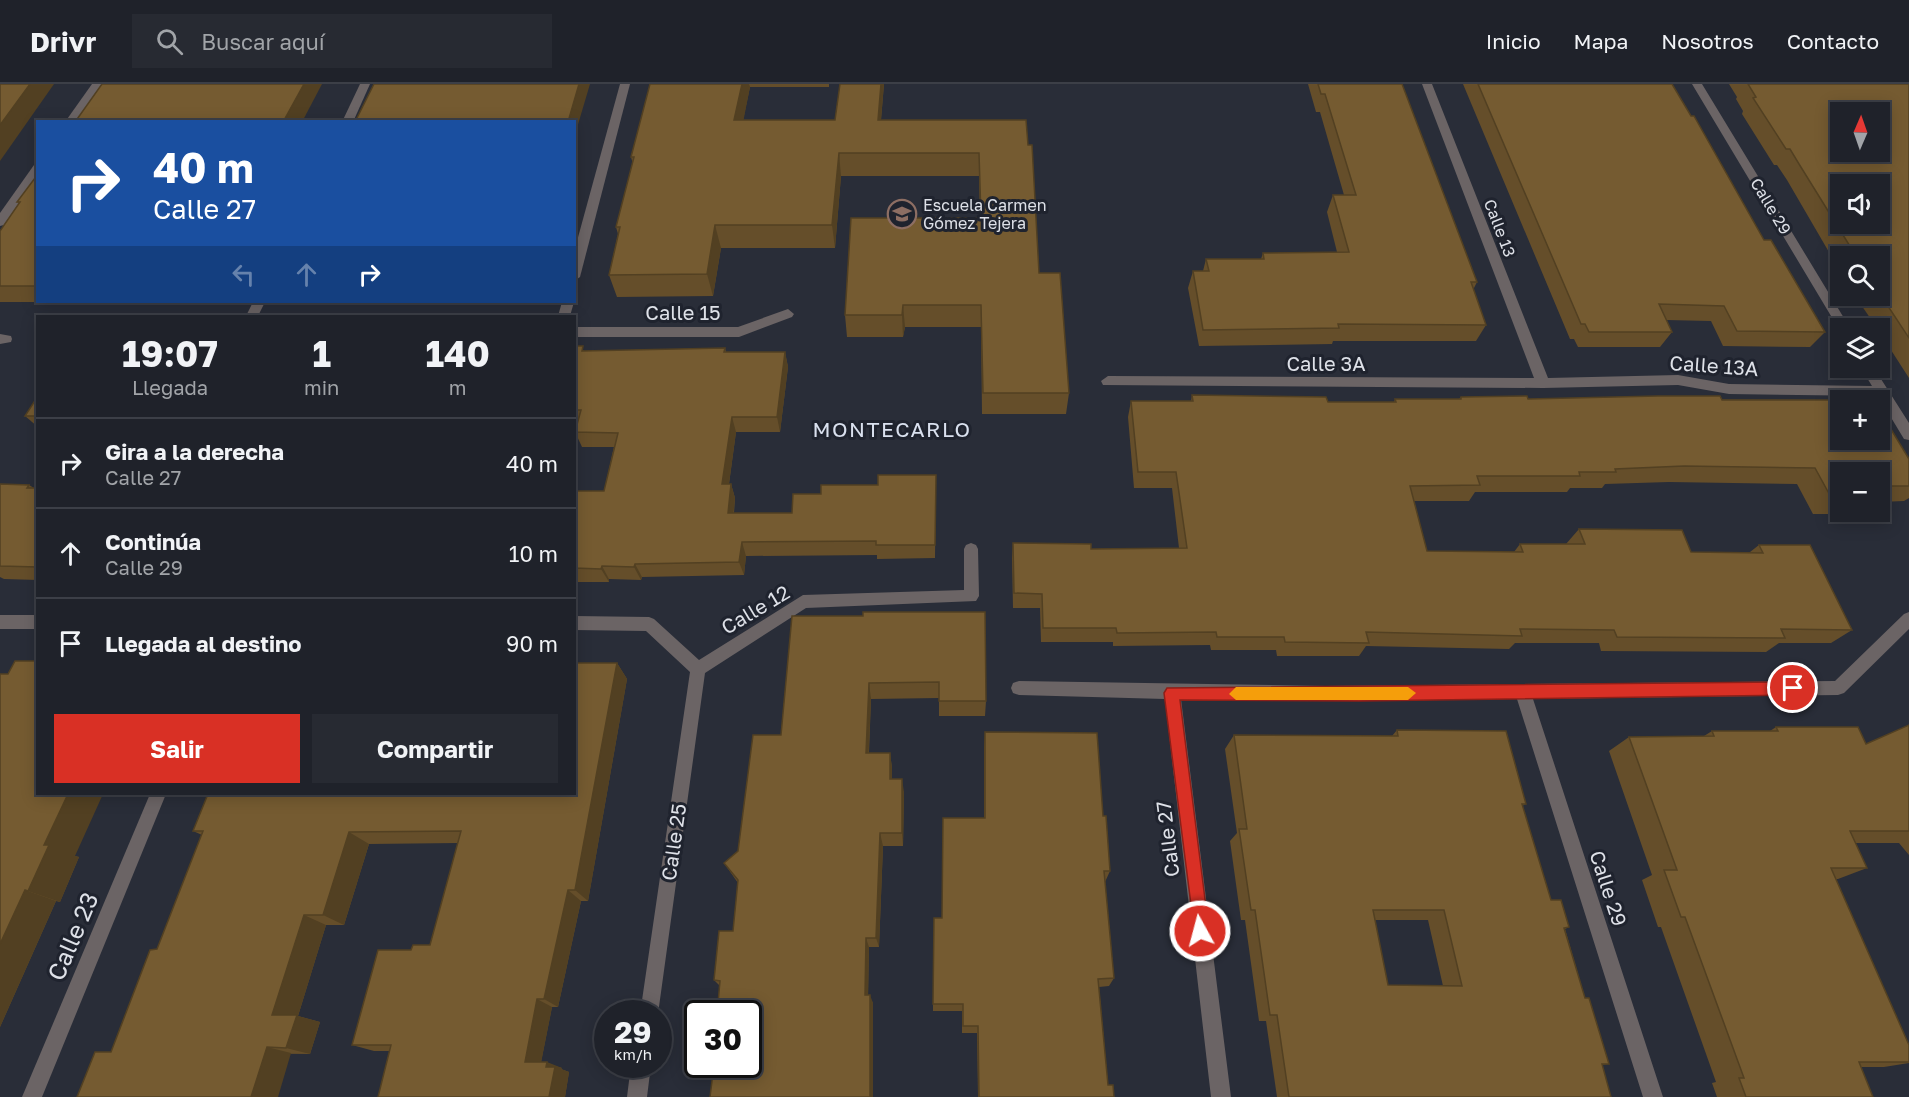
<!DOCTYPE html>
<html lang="es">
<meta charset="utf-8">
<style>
:root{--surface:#1f222a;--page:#272a32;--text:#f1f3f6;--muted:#a1a4a8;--line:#3c3f47;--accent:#d93025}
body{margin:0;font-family:"Golos Text",sans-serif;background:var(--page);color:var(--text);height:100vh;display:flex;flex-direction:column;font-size:22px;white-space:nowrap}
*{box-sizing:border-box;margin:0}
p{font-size:20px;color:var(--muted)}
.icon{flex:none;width:33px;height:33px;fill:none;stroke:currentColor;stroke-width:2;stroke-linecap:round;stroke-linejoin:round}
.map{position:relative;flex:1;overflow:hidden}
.side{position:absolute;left:36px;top:231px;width:540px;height:480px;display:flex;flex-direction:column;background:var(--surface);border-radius:0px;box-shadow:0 3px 15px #0003,0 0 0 2px var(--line)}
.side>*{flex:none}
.banner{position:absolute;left:36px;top:36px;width:540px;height:183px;border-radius:0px;box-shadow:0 3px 15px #0003,0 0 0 2px var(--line);background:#1a4fa0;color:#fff;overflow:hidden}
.needle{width:39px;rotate:2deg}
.buttons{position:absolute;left:1830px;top:18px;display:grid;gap:12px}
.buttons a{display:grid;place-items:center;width:60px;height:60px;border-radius:0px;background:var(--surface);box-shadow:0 3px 15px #0003,0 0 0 2px var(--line);font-size:30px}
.speed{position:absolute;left:594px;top:916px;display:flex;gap:12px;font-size:30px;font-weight:700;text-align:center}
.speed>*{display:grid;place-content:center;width:78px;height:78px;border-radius:50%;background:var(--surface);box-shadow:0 3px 15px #0003,0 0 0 2px var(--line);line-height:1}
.speed small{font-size:15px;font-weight:400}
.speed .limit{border:3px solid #111;border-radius:9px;background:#fff;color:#111}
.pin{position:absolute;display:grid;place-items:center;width:51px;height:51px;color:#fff;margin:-26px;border:3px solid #fff;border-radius:50%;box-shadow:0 2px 6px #0007}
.me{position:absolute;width:66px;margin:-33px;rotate:353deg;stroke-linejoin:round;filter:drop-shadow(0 0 4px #0008)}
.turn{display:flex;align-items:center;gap:21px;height:126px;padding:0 18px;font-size:27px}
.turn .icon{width:78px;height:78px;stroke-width:2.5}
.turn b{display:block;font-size:42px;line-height:51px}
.lanes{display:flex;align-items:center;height:57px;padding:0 18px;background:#0003;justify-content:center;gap:30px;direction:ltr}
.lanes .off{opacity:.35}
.eta{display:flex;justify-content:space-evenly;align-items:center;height:102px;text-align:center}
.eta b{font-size:36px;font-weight:700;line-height:42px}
.cta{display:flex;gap:12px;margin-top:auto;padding:12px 18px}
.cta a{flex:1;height:69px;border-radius:0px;background:var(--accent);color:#fff;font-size:24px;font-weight:700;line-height:69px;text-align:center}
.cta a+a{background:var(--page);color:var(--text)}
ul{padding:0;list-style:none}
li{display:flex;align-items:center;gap:18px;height:90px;padding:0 18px;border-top:2px solid var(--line)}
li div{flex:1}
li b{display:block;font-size:22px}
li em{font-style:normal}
header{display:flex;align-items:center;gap:36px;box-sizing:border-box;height:84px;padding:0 30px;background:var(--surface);border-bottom:2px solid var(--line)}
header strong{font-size:28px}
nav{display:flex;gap:33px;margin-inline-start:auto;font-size:21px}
.search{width:420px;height:54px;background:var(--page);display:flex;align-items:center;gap:15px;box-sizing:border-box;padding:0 21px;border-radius:0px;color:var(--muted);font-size:22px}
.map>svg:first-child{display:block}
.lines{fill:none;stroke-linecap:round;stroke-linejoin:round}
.street{fill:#6b6465;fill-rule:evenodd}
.wall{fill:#654e2a;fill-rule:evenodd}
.shaded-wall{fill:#524022}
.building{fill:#755b31;stroke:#524022;stroke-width:1.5;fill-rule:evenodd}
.route{fill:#d93025;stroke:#8d1f18;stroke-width:1.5}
.slow{fill:#f59e0b}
.labels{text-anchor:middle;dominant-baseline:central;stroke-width:6;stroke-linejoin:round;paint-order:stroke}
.far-poi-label{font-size:16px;fill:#dee1e8;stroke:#1f232e;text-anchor:start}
.far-street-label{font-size:16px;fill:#dee1e8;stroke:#1f232e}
.street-label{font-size:20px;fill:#dee1e8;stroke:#1f232e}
.neighbourhood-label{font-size:21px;letter-spacing:1.5px;fill:#d9e0ee;stroke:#1f232e}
.near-street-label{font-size:24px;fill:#dee1e8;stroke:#1f232e}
</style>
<header>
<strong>Drivr</strong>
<div class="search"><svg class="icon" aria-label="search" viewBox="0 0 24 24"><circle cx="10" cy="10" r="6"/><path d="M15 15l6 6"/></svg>Buscar aquí</div>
<nav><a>Inicio</a><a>Mapa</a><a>Nosotros</a><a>Contacto</a></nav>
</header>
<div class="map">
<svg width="1909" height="1013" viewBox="0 0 1909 1013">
<rect width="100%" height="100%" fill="#292d38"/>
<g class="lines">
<!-- street -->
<g class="street">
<polygon points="92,0 102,0 76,38 65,38"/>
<polygon points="360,0 370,0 353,38 342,38"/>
<polygon points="620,0 630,0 580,193 574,197 574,168"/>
<polygon points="1422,0 1432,0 1548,294 1678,291 1729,300 1872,302 1861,284 1874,284 1909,339 1909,356 1904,355 1878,312 1729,310 1678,301 1543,304 1103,301 1101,297 1108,292 1534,294"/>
<polygon points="1692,0 1702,0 1850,244 1840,244 1840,247"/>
<polygon points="38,80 38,93 4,141 0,142 0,129 34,81"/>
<polygon points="253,218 265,218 258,232 246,232"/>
<polygon points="562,218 574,218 570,232 558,232"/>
<polygon points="788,225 794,230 792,233 739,253 574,253 574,243 738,243"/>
<polygon points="0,250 11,252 12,255 11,258 0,260"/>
<polygon points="971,459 976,461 978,465 979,512 976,517 806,524 705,589 658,930 640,930 690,588 646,547 574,546 574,532 649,533 654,535 699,576 803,511 964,506 964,465 966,461"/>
<polygon points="1909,528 1909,545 1844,609 1838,611 1533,615 1663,1013 1643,1013 1517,615 1181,615 1231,1013 1211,1013 1165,615 1019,611 1013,609 1011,604 1013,599 1019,597 1326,602 1835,597 1904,530"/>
<rect x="0" y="531" width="38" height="14"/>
<polygon points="150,710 166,710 42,1013 22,1013"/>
<polygon points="631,981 651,981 647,1013 627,1013"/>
</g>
</g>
<!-- wall -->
<g class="wall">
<polygon points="650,0 829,0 829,3 750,3 743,36 835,36 884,0 881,36 1028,61 1039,189 1069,309 1066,330 982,330 981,243 905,243 903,253 847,253 845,231 980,134 979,92 841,92 835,164 721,164 713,212 617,213 609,191 618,150 616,143 633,80 631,73"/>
<polygon points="1308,0 1402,0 1477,198 1473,206 1486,241 1476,257 1333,257 1332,260 1199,262 1188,204 1193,187 1203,187 1206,175 1261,175 1263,169 1337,168 1327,128 1333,111 1344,111 1320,28 1316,28"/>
<polygon points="1463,0 1672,0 1764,156 1825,248 1810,263 1723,262 1711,237 1666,236 1672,248 1660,263 1578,263 1574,255 1570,255"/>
<polygon points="1729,0 1909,0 1909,294 1880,249 1880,244 1877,244 1855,212 1880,212 1880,172 1840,172 1840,187 1787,96 1777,81 1774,81 1742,30 1743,27 1736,15 1737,13"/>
<polygon points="38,90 38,218 61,218 0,218 0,147 19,119 17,118"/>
<polygon points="574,262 585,267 725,264 726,268 785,268 788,283 780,348 736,348 729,400 731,400 735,414 734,429 792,429 821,410 878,401 936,391 935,474 877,475 877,471 746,472 744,491 642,493 641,496 609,495 609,498 574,498 574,407 604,407 614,363 582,363 575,348 577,341 574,341"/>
<polygon points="1192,311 1328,318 1394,318 1395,315 1459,315 1461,313 1528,315 1840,316 1909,375 1909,414 1904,417 1880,418 1880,388 1840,388 1840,428 1848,428 1845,430 1813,430 1797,400 1669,398 1605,400 1602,404 1570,404 1567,408 1475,408 1469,417 1414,417 1427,467 1514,468 1520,460 1566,460 1579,445 1691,468 1750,468 1759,461 1852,546 1831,559 1779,559 1766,568 1601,567 1599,559 1515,559 1509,565 1366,562 1359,572 1277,572 1276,566 1211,566 1210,561 1113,562 1113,558 1041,558 1040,524 1013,524 1012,474 1013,459 1091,465 1179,464 1172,404 1134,404 1128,333 1131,317 1191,317"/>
<polygon points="38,312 38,343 25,332"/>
<polygon points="0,400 29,401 34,404 38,404 38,496 4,495 0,493"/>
<polygon points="792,532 986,617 985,632 939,632 939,614 871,615 869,669 890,669 892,684 892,695 904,708 903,762 883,762 879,863 869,863 868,911 873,919 873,1013 710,1013 748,981 719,901 714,896 733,847 738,799 724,779 738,767 781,651"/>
<polygon points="617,579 627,595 588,817 581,817 558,923 552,923 541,978 562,984 561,985 569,988 565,1013 378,1013 390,967 374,967 352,961 411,866 430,861 458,759 369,760 344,841 326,841 298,932 320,938 310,970 111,968 157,865 202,751 193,747 574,710"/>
<polygon points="0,590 8,590 75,772 79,773 60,818 56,817 0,943"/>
<polygon points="1909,641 1909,771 1899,759 1855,759 1867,784 1838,795 1836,795 1909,961 1909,979 1884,983 1861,983 1873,1013 1717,1013 1712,999 1716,998 1661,843 1658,843 1642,796 1652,791 1609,667 1629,653 1704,652 1712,647 1770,647 1776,643 1866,660"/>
<path d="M 1397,646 L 1526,720 L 1522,722 L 1551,816 L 1569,843 L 1565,845 L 1585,914 L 1609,980 L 1602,981 L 1611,1013 L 1277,1013 L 1266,937 L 1259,937 L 1245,836 L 1241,836 L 1230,757 L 1237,749 L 1225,665 L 1234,651 L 1392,652 ZM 1375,836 L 1428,836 L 1443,902 L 1388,901 Z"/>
<polygon points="985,648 1103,732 1110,787 1105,798 1114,894 1109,902 1099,903 1108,1001 1114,1013 978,1013 977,949 962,949 962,927 933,927 933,920 942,834 984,734 984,663"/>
</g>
<!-- shaded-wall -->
<g class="shaded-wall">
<polygon points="30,0 54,0 0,77 0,41"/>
<polygon points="304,0 322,0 302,38 283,38"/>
<polygon points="579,0 590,0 574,54 574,38 568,38"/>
<polygon points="742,0 749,0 750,3 739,59 734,36"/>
<polygon points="881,0 884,0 879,59 878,36"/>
<polygon points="839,69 841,92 835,164 832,141"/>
<polygon points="715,141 721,164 713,212 707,190"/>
<polygon points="903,221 905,243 903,253 902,231"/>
<polygon points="785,268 788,283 780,348 777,333"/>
<polygon points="732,333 736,348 727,414 722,400"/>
<polygon points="731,400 735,414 732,443 728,429"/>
<polygon points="742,458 746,472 744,491 739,478"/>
<polygon points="635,480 642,493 641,496 634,483"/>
<polygon points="602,482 609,495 609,498 601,485"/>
<polygon points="617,579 627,595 588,817 575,806"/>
<polygon points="869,599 871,615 868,683 866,669"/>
<polygon points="890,669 892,684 892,709 890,695"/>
<polygon points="902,695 904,708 903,762 902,749"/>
<polygon points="68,710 103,710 75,772 79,773 60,818 28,807 44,761"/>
<polygon points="349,748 369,760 344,841 323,831"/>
<polygon points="880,749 883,762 879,863 876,854"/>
<polygon points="25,806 56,817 0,943 0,860"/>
<polygon points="568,806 581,817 558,923 544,915"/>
<polygon points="304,831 326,841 298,932 320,938 310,970 286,964 272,931"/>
<polygon points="866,854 869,863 868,919 865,911"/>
<polygon points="870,911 873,919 873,1013 870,1013"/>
<polygon points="537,915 552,923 540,984 525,978"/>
<polygon points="267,963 291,969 278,1013 251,1013"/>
<polygon points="547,978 562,984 561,985 569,988 565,1013 549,1013 546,983"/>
</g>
<!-- building -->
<g class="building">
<polygon points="0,0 30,0 0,41"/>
<polygon points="102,0 304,0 283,38 75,38"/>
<polygon points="374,0 579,0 568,38 355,38"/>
<polygon points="650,0 742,0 734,36 835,36 840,0 881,0 878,36 1026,36 1028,61 1032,61 1039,189 1060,189 1069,309 983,309 981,221 903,221 902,231 845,231 851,134 981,134 979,69 839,69 832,141 715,141 707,190 609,191 620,143 616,143 634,73 631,73"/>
<polygon points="1318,0 1402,0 1477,198 1471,198 1486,241 1338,240 1339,244 1203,246 1193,187 1209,187 1206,175 1264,175 1263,169 1349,168 1333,111 1356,111 1325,10 1321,10"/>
<polygon points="1478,0 1672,0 1691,32 1694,32 1764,156 1771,156 1825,248 1737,247 1724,222 1659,220 1672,248 1589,248 1585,240 1581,240"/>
<path d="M 1748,0 L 1909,0 L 1909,254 L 1880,210 L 1880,172 L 1856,172 L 1799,80 L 1790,65 L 1786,65 L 1753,14 L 1756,13 ZM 1840,28 L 1880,28 L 1880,68 L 1840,68 ZM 1840,100 L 1880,100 L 1880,140 L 1840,140 Z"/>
<polygon points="38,90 38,202 0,202 0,147 20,118 17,118"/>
<polygon points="574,262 583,262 582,267 725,264 724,268 785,268 777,333 732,333 722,400 731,400 728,429 792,429 793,410 821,410 821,401 878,401 878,391 936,391 935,461 876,461 876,457 742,458 739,478 635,480 634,483 602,482 601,485 574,484 574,407 604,407 618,349 575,348 581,326 574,326"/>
<polygon points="1192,311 1326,313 1328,318 1396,318 1395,315 1461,315 1461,313 1527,312 1528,315 1658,312 1720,312 1722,316 1854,316 1840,316 1840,356 1880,356 1880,327 1909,375 1909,402 1880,402 1880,388 1840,388 1840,414 1832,415 1815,384 1684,382 1615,385 1616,388 1579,388 1580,392 1477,392 1480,401 1410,402 1427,467 1523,468 1520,460 1585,460 1579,445 1682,446 1691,468 1763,469 1759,461 1810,461 1852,546 1781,545 1785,554 1617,553 1614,546 1520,545 1522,552 1366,548 1369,559 1285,558 1284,553 1217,553 1216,548 1117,549 1116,544 1043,544 1042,510 1014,509 1013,459 1091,460 1091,465 1187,464 1176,388 1138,388 1131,317 1193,317"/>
<polygon points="38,312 38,332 25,332"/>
<polygon points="0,400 29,401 27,404 38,404 38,483 0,482"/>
<polygon points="863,528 985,528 986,617 939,617 939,598 869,599 866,669 890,669 890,695 902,695 902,749 880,749 876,854 866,854 865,911 870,911 870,1013 710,1013 714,981 748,981 748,930 717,930 720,897 714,896 719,847 733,847 738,796 724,779 738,767 753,651 781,651 792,532 863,532"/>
<polygon points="15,577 38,577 38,710 68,710 44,761 49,761 28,807 25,806 0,860 0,590 8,590"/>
<polygon points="574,579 617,579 575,806 568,806 544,915 537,915 525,978 547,978 546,983 555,983 549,1013 378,1013 391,961 352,961 378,866 411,866 413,861 430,861 461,747 349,748 323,831 304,831 272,931 297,931 286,964 267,963 251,1013 77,1013 95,968 111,968 150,866 157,865 203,747 193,747 208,710 574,710"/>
<polygon points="1909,641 1909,747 1850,747 1867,784 1831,784 1909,961 1909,978 1859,978 1873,1013 1746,1013 1739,994 1744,994 1685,833 1681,833 1664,786 1677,786 1629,653 1714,652 1712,647 1778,647 1776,643 1858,643 1866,660"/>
<path d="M 1397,646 L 1506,647 L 1526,720 L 1522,720 L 1551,816 L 1561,816 L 1569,843 L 1564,844 L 1585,914 L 1589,914 L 1609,980 L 1602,980 L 1611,1013 L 1289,1013 L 1277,931 L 1270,931 L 1255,826 L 1251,826 L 1239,745 L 1247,745 L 1234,651 L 1398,652 ZM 1373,826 L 1444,826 L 1462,902 L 1388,901 Z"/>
<polygon points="985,648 1097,649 1103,732 1106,732 1110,787 1104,787 1114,894 1098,895 1108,1001 1113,1001 1114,1013 979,1013 978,942 963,942 963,920 933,920 934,834 942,834 943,734 985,734"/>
</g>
<!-- route -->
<polygon class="route" points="1793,598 1800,604 1793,611 1359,617 1180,616 1209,847 1206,852 1200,855 1195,852 1164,609 1167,604"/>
<!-- slow -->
<polygon class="slow" points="1236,603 1408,603 1416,609 1408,616 1236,616 1229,610"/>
<!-- icons -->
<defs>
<g id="school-ring" transform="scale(1.5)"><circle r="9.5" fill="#1f232e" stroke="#8d6e63" stroke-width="1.5"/><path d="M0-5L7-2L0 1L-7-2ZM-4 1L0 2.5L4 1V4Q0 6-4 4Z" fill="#8d6e63"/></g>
</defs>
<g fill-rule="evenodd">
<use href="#school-ring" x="902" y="130"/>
</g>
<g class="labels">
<!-- far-poi labels -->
<g class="far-poi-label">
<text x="923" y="121">Escuela Carmen<tspan x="923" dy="18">Gómez Tejera</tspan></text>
</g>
<!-- far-street labels -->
<g class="far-street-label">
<text transform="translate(1771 122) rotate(59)">Calle 29</text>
<text transform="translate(1500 144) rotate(69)">Calle 13</text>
</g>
<!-- street labels -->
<g class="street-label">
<text x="683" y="228">Calle 15</text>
<text x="1326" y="279">Calle 3A</text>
<text transform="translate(1714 281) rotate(4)">Calle 13A</text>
<text transform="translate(755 525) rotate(-31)">Calle 12</text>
<text transform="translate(1167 755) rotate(-97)">Calle 27</text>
<text transform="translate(673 758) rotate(-82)">Calle 25</text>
<text transform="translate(1609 804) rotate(72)">Calle 29</text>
</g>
<!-- neighbourhood labels -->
<g class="neighbourhood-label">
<text x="892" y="345">MONTECARLO</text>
</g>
<!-- near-street labels -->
<g class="near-street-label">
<text transform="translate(72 852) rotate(-67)">Calle 23</text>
</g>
</g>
</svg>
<div class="buttons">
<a><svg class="needle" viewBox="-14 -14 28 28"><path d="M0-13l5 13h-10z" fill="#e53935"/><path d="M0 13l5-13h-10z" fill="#a1a4a8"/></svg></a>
<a><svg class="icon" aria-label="sound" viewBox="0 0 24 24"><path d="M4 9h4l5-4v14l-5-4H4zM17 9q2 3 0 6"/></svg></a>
<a><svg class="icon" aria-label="search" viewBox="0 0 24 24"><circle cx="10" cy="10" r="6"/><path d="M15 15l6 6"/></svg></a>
<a><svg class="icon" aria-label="layers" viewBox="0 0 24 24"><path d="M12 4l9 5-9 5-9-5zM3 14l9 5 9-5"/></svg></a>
<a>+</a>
<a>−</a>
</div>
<div class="speed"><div>29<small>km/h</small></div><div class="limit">30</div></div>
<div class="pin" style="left:1793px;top:604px;background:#d93025"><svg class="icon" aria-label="arrive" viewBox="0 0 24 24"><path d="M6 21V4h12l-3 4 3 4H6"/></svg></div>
<svg class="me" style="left:1200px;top:847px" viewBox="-20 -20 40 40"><circle r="17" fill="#d93025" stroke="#fff" stroke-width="3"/><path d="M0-11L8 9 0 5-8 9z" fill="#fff"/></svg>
<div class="banner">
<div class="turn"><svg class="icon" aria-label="right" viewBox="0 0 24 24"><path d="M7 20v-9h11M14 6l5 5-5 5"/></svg><div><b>40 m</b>Calle 27</div></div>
<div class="lanes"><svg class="icon off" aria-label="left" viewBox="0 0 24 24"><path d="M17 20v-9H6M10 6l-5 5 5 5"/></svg><svg class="icon off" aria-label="ahead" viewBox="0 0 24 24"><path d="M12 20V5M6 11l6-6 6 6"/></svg><svg class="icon" aria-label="right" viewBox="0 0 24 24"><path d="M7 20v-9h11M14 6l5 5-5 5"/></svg></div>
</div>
<section class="side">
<div class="eta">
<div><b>19:07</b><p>Llegada</p></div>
<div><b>1</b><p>min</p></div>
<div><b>140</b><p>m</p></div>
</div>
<ul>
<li><svg class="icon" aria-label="right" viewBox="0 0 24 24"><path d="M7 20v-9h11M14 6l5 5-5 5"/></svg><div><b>Gira a la derecha</b><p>Calle 27</p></div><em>40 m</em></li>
<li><svg class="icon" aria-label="ahead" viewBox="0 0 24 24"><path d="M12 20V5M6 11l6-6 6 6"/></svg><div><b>Continúa</b><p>Calle 29</p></div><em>10 m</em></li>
<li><svg class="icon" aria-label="arrive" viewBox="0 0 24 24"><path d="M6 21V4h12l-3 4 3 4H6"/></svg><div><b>Llegada al destino</b></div><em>90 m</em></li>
</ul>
<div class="cta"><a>Salir</a><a>Compartir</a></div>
</section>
</div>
